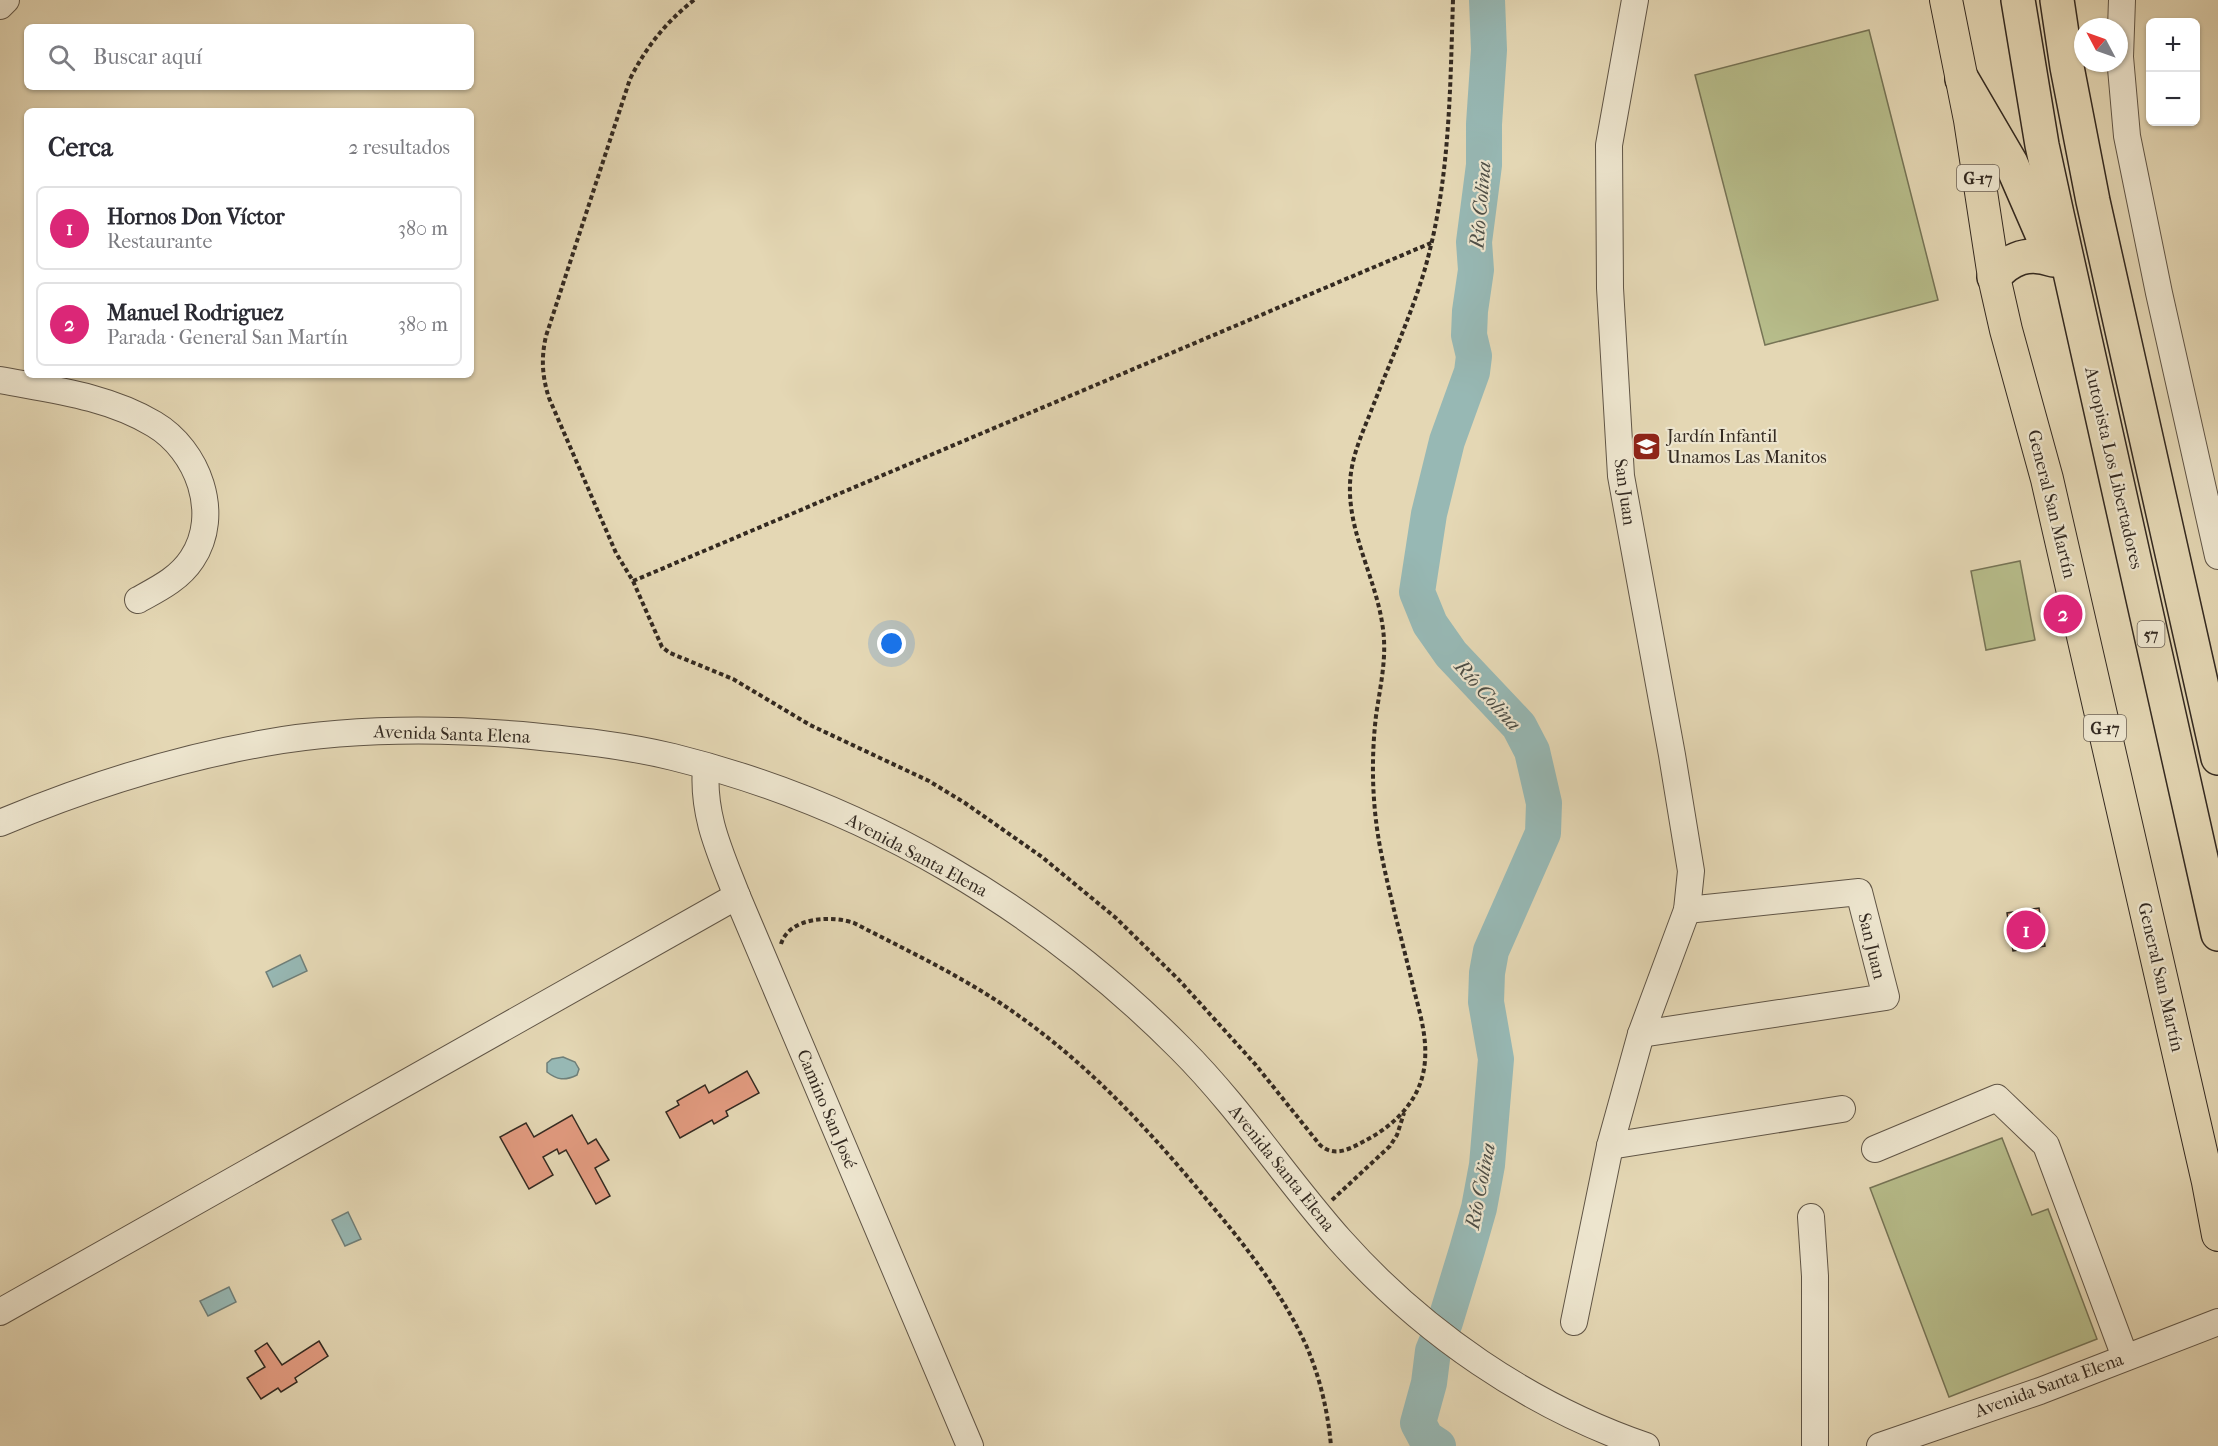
<!DOCTYPE html>
<html lang="es">
<head>
<meta charset="utf-8">
<style>
  :root { --surface:#fff; --page:#f7f7f7; --text:#2b2b33; --muted:#7c7c81; --line:#e1e1e2; --accent:#db2777 }
  body { margin:0; font-family:"IM FELL French Canon",serif; background:var(--page); color:var(--text) }
  .controls { position:absolute; right:18px; top:18px; display:grid; overflow:hidden; border-radius:9px; box-shadow:0 2px 4px #0004 }
  .controls button { width:54px; height:54px; display:grid; place-items:center; padding:0; border:0; border-bottom:2px solid var(--line); background:var(--surface); color:var(--text); font:30px sans-serif }
  .compass { position:absolute; left:2074px; top:18px; width:54px; height:54px; border-radius:50%; background:var(--surface); box-shadow:0 2px 4px #0004; rotate:311deg }
  .you { position:absolute; left:892px; top:644px; width:21px; height:21px; margin:-15px; border:4px solid #fff; border-radius:50%; background:#1a73e8; box-shadow:0 0 0 9px #1a73e833 }
  .badge { display:grid; place-items:center; width:39px; height:39px; border-radius:50%; background:var(--accent); color:#fff; font-size:20px; font-weight:700 }
  .pin { position:absolute; translate:-50% -50%; border:3px solid #fff; box-shadow:0 2px 6px #0006 }
  .list { margin:0; padding:0; list-style:none }
  h2 { display:flex; justify-content:space-between; align-items:center; height:78px; margin:0; padding:0 24px; font-size:26px }
  h2 small { font-size:20px; font-weight:400; color:var(--muted) }
  .list li { display:grid; grid-template-columns:39px 1fr auto; gap:18px; align-items:center; box-sizing:border-box; height:84px; margin:0 12px 12px; padding:0 12px; border:2px solid var(--line); border-radius:9px }
  .list b { display:block; font-size:22px; white-space:nowrap }
  .list p { margin:0; font-size:20px; white-space:nowrap; color:var(--muted) }
  .list em { font-size:20px; font-style:normal; color:var(--muted) }
  .icon { flex:none; width:33px; height:33px; fill:none; stroke:currentColor; stroke-width:2; stroke-linecap:round; stroke-linejoin:round }
  .map { position:relative; flex:none; width:2218px; height:1446px; overflow:hidden }
  .search { position:absolute; background:var(--surface); box-shadow:0 2px 4px #0004; left:24px; top:24px; width:450px; height:66px; display:flex; align-items:center; gap:15px; box-sizing:border-box; padding:0 21px; border-radius:9px; color:var(--muted); font-size:22px }
  .panel { position:absolute; background:var(--surface); box-shadow:0 2px 4px #0004; left:24px; top:108px; width:450px; height:270px; border-radius:9px }
  .map>svg:first-child { display:block }
  .green { fill:#b7bd8b; stroke:#767456; stroke-width:1.5 }
  .water { fill:#97b8b4; stroke:#6f7f79; stroke-width:1.5 }
  .lines { fill:none; stroke-linecap:round; stroke-linejoin:round }
  .river { stroke:#97b8b4; stroke-width:36 }
  .building { fill:#e29b80; stroke:#342a21; stroke-width:1.5 }
  .minor-casing { stroke:#605546; stroke-width:28 }
  .major-casing { stroke:#342a21; stroke-width:34 }
  .highway-casing { stroke:#342a21; stroke-width:36 }
  .path { stroke:#342a21; stroke-width:4; stroke-dasharray:4.5 3; stroke-linecap:butt }
  .minor { stroke:#ede5ce; stroke-width:26 }
  .major { stroke:#e4d7b4; stroke-width:32 }
  .highway { stroke:#e4d7b4; stroke-width:33 }
  .labels { text-anchor:middle; stroke-width:4.5; stroke-linejoin:round; paint-order:stroke }
  .shield { fill:#ede5ce; stroke:#6c6255; stroke-width:1.5 }
  .shield-label { font-size:16px; font-weight:bold; fill:#342a21 }
  .poi-label { font-size:18px; fill:#342a21; stroke:#ede5ce; text-anchor:start }
  .street-label { font-size:18px; fill:#342a21; stroke:#ede5ce }
  .water-label { font-size:20px; font-style:italic; fill:#4d4e46; stroke:#ede5ce }
</style>
</head>
<body>
<div class="map">
<svg width="2218" height="1446" viewBox="0 0 2218 1446">
  <rect width="100%" height="100%" fill="#e4d7b4"/>
  <filter id="stains"><feTurbulence type="fractalNoise" baseFrequency=".00333" numOctaves="4"/><feColorMatrix values="0 0 0 0 .2 0 0 0 0 .09 0 0 0 0 .02 0 0 0 .5 -.17"/></filter>
  <radialGradient id="worn" r=".72"><stop offset=".6" stop-color="#630" stop-opacity="0"/><stop offset="1" stop-color="#630" stop-opacity=".3"/></radialGradient>
  <g class="green">
    <polygon points="1869,30 1938,300 1765,345 1695,75"/>
    <polygon points="2020,561 2035,640 1986,650 1971,571"/>
    <polygon points="2002,1138 2032,1215 2048,1209 2097,1339 1949,1397 1870,1188"/>
  </g>
  <g class="water">
    <polygon points="300,955 307,971 273,987 266,972"/>
    <path d="M563 1057 575 1062 579 1069 577 1075C565 1081 557 1080 547 1072V1063L552 1059Z"/>
    <polygon points="348,1212 361,1239 345,1246 332,1220"/>
    <polygon points="229,1287 236,1302 208,1316 200,1301"/>
  </g>
  <g class="lines">
    <polyline class="river" points="1438,1446 1426,1438 1418,1423 1429,1383 1433,1351 1445,1322 1467,1250 1479,1208 1487,1165 1496,1059 1486,1002 1487,973 1491,951 1543,833 1544,803 1532,751 1519,726 1451,654 1430,624 1417,592 1429,514 1447,441 1472,372 1474,356 1469,335 1470,311 1476,270 1474,242 1484,165 1484,124 1489,50 1487,0"/>
  </g>
  <g class="building">
    <polygon points="2039,908 2045,946 2013,951 2007,913"/>
    <polygon points="747,1071 759,1093 726,1111 728,1116 714,1124 712,1120 680,1138 666,1112 679,1105 677,1101 705,1085 709,1093"/>
    <polygon points="572,1115 588,1144 596,1139 609,1160 595,1168 610,1196 596,1204 566,1150 559,1154 557,1149 543,1157 553,1175 529,1189 500,1137 526,1123 534,1137"/>
    <polygon points="319,1341 328,1356 295,1378 297,1382 281,1392 278,1388 261,1399 247,1378 265,1367 255,1351 267,1343 282,1365"/>
  </g>
  <g class="lines">
    <defs>
      <g id="minor">
        <polyline points="2122,0 2120,57 2127,136 2159,293 2218,556"/>
        <polyline points="0,6 6,0"/>
        <path d="M0 380C53 390 107 396 154 424 198 450 222 514 192 559 179 579 158 589 138 600"/>
        <path d="M706 767C702 815 720 852 737 896L970 1446"/>
        <path d="M0 823C86 787 173 759 265 743 350 728 436 728 522 735 573 740 624 745 673 757 867 805 1041 908 1181 1049 1240 1108 1285 1178 1340 1240 1422 1332 1529 1406 1646 1446"/>
        <polyline points="1641,1034 1886,997 1859,892 1687,910"/>
        <polyline points="1610,1146 1842,1109"/>
        <polyline points="1875,1149 1997,1098 2046,1145 2125,1357"/>
        <polyline points="1811,1217 1815,1276 1815,1446"/>
        <polyline points="0,1312 737,896"/>
        <polyline points="1574,1322 1610,1146 1641,1034 1687,910 1691,871 1672,755 1621,476 1610,288 1609,145 1635,0"/>
        <polyline points="1880,1446 2040,1391 2218,1322"/>
      </g>
      <polyline id="major" points="1946,0 1970,120 1994,277 2006,330 2047,479 2208,1182 2218,1235"/>
      <g id="highway">
        <polyline points="2018,0 2042,145 2057,214 2218,934"/>
        <polyline points="2057,0 2067,67 2093,201 2218,758"/>
        <polyline points="1962,79 2011,163 2048,248"/>
        <path d="M1994 277C2010 258 2029 251 2053 260"/>
      </g>
    </defs>
    <use href="#minor" class="minor-casing"/>
    <use href="#major" class="major-casing"/>
    <use href="#highway" class="highway-casing"/>
    <g class="path">
      <path d="M694 0C666 22 646 47 630 79L546 336C541 358 542 376 549 398L616 553 633 581 662 647 670 653 733 679 810 725 929 781 965 803 1042 857 1116 918 1179 980 1255 1064 1320 1145C1336 1159 1353 1147 1370 1138 1400 1121 1423 1095 1425 1060 1427 1035 1419 1010 1413 986 1402 940 1389 894 1380 847 1372 804 1371 759 1376 716 1380 687 1387 659 1383 629 1377 580 1348 534 1350 484 1351 456 1363 432 1373 406 1390 362 1410 318 1424 272 1450 183 1450 92 1453 0"/>
      <polyline points="633,581 1431,243"/>
      <path d="M781 944C789 917 832 915 854 923 910 952 968 979 1019 1016 1091 1067 1151 1132 1207 1200 1245 1245 1281 1291 1306 1345 1320 1377 1328 1412 1331 1446"/>
      <polyline points="1332,1200 1390,1146 1397,1135 1404,1113"/>
    </g>
    <use href="#minor" class="minor"/>
    <use href="#major" class="major"/>
    <use href="#highway" class="highway"/>
  </g>
  <defs>
    <symbol id="school-square" viewBox="-11 -11 22 22"><rect x="-9" y="-9" width="18" height="18" rx="4" fill="#8f2418" stroke="#ede5ce"/><path d="M0-5L7-2L0 1L-7-2ZM-4 1L0 2.5L4 1V4Q0 6-4 4Z" fill="#fff"/></symbol>
  </defs>
  <g fill-rule="evenodd">
    <use href="#school-square" x="1630" y="430" width="33" height="33"/>
  </g>
  <g class="labels">
    <g class="shield">
      <rect x="1957" y="165" width="42" height="26" rx="4.5"/>
      <rect x="2137.5" y="621" width="27" height="26" rx="4.5"/>
      <rect x="2084" y="715" width="42" height="26" rx="4.5"/>
    </g>
    <g class="shield-label">
      <text x="1978" y="184">G-17</text>
      <text x="2151" y="640">57</text>
      <text x="2105" y="734">G-17</text>
    </g>
    <g class="poi-label">
      <text x="1667" y="442">Jardín Infantil<tspan x="1667" dy="21">Unamos Las Manitos</tspan></text>
    </g>
    <g class="street-label">
      <text transform="translate(2114 468) rotate(77)" y="6">Autopista Los Libertadores</text>
      <text transform="translate(1625 492) rotate(82)" y="6">San Juan</text>
      <text transform="translate(2052 504) rotate(76)" y="6">General San Martín</text>
      <text transform="translate(452 734) rotate(2)" y="6">Avenida Santa Elena</text>
      <text transform="translate(917 855) rotate(28)" y="6">Avenida Santa Elena</text>
      <text transform="translate(1872 946) rotate(76)" y="6">San Juan</text>
      <text transform="translate(2161 977) rotate(77)" y="6">General San Martín</text>
      <text transform="translate(827 1109) rotate(67)" y="6">Camino San José</text>
      <text transform="translate(1282 1168) rotate(51)" y="6">Avenida Santa Elena</text>
      <text transform="translate(2049 1385) rotate(-20)" y="6">Avenida Santa Elena</text>
    </g>
    <g class="water-label">
      <text transform="translate(1480 205) rotate(-85)" y="7">Río Colina</text>
      <text transform="translate(1488 695) rotate(48)" y="7">Río Colina</text>
      <text transform="translate(1480 1186) rotate(-79)" y="7">Río Colina</text>
    </g>
  </g>
  <rect width="100%" height="100%" filter="url(#stains)"/>
  <rect width="100%" height="100%" fill="url(#worn)"/>
</svg>
<div class="controls">
<button>+</button>
<button>−</button>
</div>
<svg class="compass" viewBox="-18 -18 36 36"><path d="M0-13l5 13h-10z" fill="#e53935"/><path d="M0 13l5-13h-10z" fill="#7c7c81"/></svg>
<div class="you"></div>
<div class="pin badge" style="left:2026px;top:930px">1</div>
<div class="pin badge" style="left:2063px;top:614px">2</div>
<div class="search"><svg class="icon" aria-label="search" viewBox="0 0 24 24"><circle cx="10" cy="10" r="6"/><path d="M15 15l6 6"/></svg>Buscar aquí</div>
<section class="panel">
<h2>Cerca<small>2 resultados</small></h2>
<ul class="list">
<li><span class="badge">1</span><div><b>Hornos Don Víctor</b><p>Restaurante</p></div><em>380 m</em></li>
<li><span class="badge">2</span><div><b>Manuel Rodriguez</b><p>Parada · General San Martín</p></div><em>380 m</em></li>
</ul>
</section>
</div>
</body>
</html>
